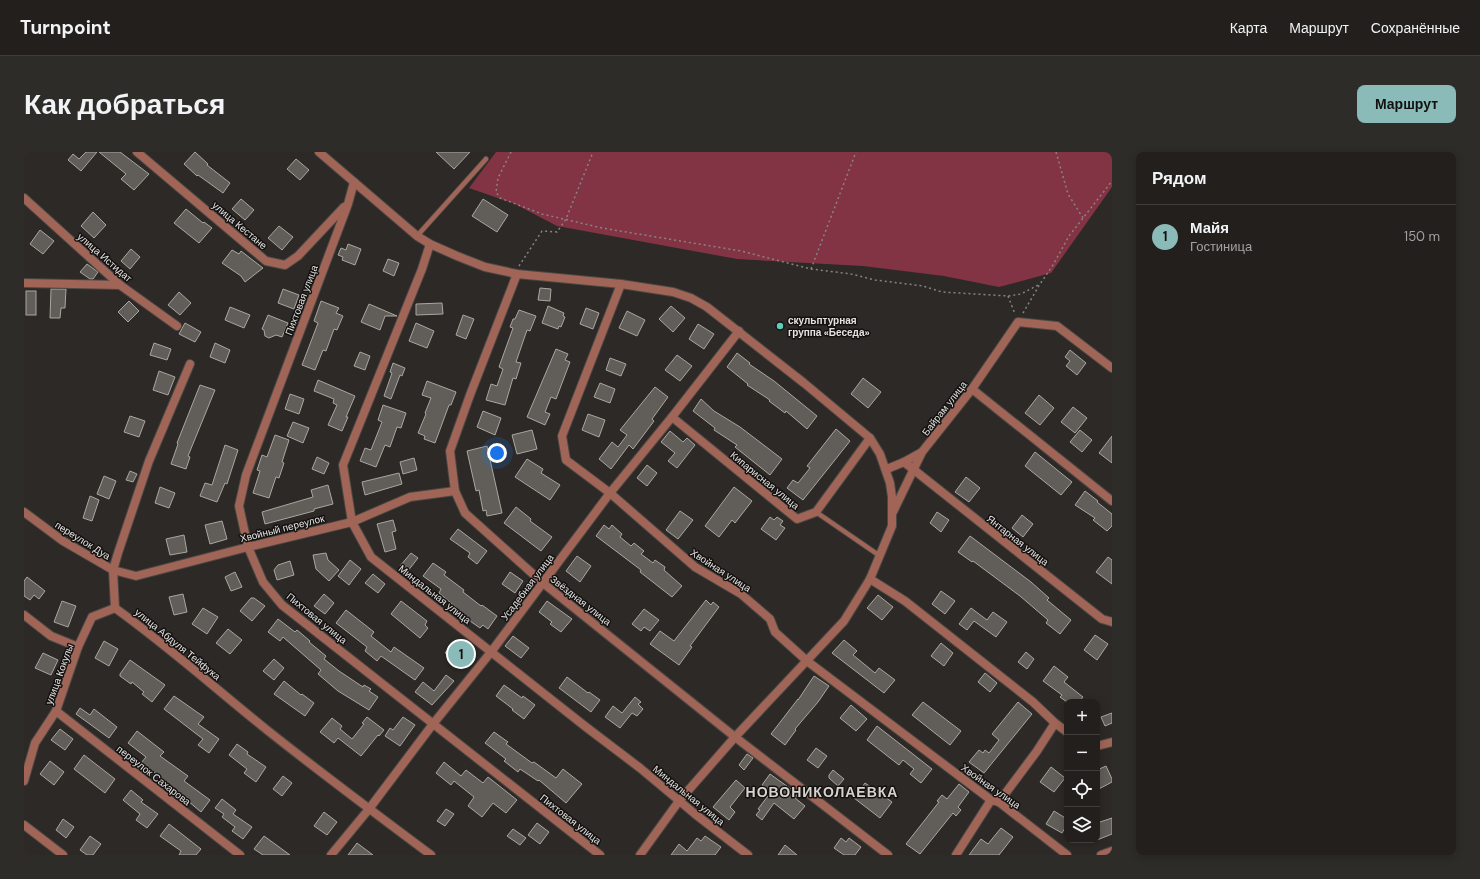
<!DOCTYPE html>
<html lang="ru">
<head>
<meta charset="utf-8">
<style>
  :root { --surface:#221f1c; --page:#2e2c29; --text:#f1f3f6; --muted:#a2a2a3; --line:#3f3d3b; --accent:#8bbbb9 }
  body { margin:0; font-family:"DM Sans",sans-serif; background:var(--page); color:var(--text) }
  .controls { position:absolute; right:12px; bottom:12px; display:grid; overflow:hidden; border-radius:8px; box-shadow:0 2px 10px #0003 }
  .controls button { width:36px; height:36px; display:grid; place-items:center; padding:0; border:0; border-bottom:1px solid var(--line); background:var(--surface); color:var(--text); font:20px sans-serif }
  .you { position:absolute; left:473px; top:301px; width:14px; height:14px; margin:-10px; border:3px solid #fff; border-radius:50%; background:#1a73e8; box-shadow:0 0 0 6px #1a73e833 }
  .badge { display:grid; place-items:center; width:26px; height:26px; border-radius:50%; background:var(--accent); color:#111; font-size:13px; font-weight:700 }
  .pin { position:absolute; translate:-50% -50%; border:2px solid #fff; box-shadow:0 1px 4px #0006 }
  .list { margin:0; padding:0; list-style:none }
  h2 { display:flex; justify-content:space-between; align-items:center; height:52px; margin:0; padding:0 16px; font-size:17px }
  h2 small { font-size:13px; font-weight:400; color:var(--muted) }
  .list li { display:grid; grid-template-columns:26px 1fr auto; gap:12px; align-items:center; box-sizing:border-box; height:64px; padding:0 16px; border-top:1px solid var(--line) }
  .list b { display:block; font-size:15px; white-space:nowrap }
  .list p { margin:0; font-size:13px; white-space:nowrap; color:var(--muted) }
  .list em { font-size:13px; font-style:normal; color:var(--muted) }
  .icon { flex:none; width:22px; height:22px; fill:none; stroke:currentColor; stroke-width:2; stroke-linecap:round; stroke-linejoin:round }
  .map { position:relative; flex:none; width:1088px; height:703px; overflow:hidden; border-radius:8px }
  header { display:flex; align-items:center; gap:24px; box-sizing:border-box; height:56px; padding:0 20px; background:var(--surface); border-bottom:1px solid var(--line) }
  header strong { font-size:19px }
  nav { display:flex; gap:22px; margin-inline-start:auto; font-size:14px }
  .intro { display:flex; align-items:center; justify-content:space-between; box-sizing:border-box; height:96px; padding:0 24px }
  h1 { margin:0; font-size:28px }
  .button { padding:10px 18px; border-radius:8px; background:var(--accent); color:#111; font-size:14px; font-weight:700 }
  main { display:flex; gap:24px; padding:0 24px }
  aside { flex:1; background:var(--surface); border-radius:8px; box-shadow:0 2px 10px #0003 }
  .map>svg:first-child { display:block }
  .green { fill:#833444 }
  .building { fill:#615e59; stroke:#aaa7a2 }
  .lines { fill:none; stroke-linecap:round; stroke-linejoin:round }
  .service-casing { stroke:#4a4744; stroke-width:6 }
  .minor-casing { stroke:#4a4744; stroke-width:10 }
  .tertiary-casing { stroke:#4a4744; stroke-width:10 }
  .path { stroke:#878481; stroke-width:1.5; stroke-dasharray:2 3; stroke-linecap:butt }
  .service { stroke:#a06557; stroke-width:4.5 }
  .minor { stroke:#a06557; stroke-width:8 }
  .tertiary { stroke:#a06557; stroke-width:8 }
  .poi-dot { fill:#5dceb9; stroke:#141211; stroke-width:1.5 }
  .labels { text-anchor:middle; stroke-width:3; stroke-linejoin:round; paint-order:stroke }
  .street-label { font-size:10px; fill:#e5e2e0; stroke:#141211 }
  .poi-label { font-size:10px; font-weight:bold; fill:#e5e2e0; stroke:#141211; text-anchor:start }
  .district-label { font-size:14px; font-weight:bold; letter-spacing:1px; fill:#d9d3cf; stroke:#141211 }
</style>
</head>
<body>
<header>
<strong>Turnpoint</strong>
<nav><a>Карта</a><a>Маршрут</a><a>Сохранённые</a></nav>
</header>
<div class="intro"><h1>Как добраться</h1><a class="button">Маршрут</a></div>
<main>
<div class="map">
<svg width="1088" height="703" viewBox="0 0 1088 703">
  <rect width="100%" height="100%" fill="#2d2926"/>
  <polygon class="green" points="472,0 1088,0 1088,35 1027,121 975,135 920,124 839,114 713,107 533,74 491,52 445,36"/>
  <g class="building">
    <polygon points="62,0 73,0 57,19 44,8 49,2 55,7"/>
    <polygon points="75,0 96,0 125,22 110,38 97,27 102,22"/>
    <polygon points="171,0 184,12 183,13 206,31 199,41 174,23 173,24 160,12"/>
    <polygon points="412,0 446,0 430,17"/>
    <polygon points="272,7 285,18 276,28 263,17"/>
    <polygon points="217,47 230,58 221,68 208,57"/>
    <polygon points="459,47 484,63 473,80 448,64"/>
    <polygon points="162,57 179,71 180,70 188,76 175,91 150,71"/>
    <polygon points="69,60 82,73 70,86 57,74"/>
    <polygon points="255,74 269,85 258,98 244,86"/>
    <polygon points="16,78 30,89 19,102 6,92"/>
    <polygon points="324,92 337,97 331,113 318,108 319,105 314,103 317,96 322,98"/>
    <polygon points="107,97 116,105 106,117 97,109"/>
    <polygon points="208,98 215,102 217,99 239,116 221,130 217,124 198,111"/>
    <polygon points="364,107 375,111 370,124 359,119"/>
    <polygon points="63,112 74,120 69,127 66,127 56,120"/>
    <polygon points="516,136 527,137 526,149 514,148"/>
    <polygon points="27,137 42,137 41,156 37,156 36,166 26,166"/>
    <polygon points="259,137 275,143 270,157 254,151"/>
    <rect x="2" y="139" width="10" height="24"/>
    <polygon points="155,140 167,151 156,163 144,153"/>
    <polygon points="105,149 115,159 104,170 94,160"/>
    <polygon points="297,149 315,156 312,161 319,164 313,178 310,177 302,199 299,198 291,218 278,213 294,171 290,169"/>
    <polygon points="418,151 419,162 392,163 392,152"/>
    <polygon points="345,152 373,164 361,164 356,178 337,170"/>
    <polygon points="524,154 540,161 539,164 541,165 537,175 535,174 534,177 518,171"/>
    <polygon points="647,154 661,166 649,180 635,167"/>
    <polygon points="206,155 226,163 220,176 201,168"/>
    <polygon points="562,156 575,161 569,177 556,172"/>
    <polygon points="495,158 512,164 506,179 503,178 492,210 497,211 492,227 489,226 481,253 462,248 467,232 473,234 479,217 475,215 489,176 486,175 489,167 491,167"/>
    <polygon points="603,159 621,168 613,184 595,176"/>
    <polygon points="244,163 264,171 258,185 252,183 245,186 241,184 240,178 238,177"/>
    <polygon points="439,163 450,167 442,187 432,183"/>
    <polygon points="161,171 177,180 171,190 155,182"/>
    <polygon points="392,171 410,179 403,196 385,189"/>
    <polygon points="674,172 690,182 680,197 665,187"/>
    <polygon points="130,191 147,197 143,208 126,203"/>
    <polygon points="191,191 206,198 201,211 186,205"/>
    <polygon points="532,197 544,202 541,208 546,210 532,247 527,245 521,260 526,262 521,273 503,265"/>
    <polygon points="1046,198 1062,211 1053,223 1042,214 1046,209 1041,205"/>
    <polygon points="336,200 346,204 341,218 330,214"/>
    <polygon points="713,201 726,211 725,212 750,229 793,264 783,277 762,259 761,261 745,249 746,248 723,233 724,232 703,215"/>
    <polygon points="653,203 668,214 656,229 641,218"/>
    <polygon points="586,206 602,212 597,224 582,218"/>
    <polygon points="369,211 381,216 378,224 376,223 367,247 360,244 368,221 366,220"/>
    <polygon points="135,219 151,225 144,243 129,238"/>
    <polygon points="839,226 857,240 844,256 827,242"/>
    <polygon points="294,228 331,244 322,265 324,265 318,279 304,273 313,253 309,251 310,247 290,239"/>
    <polygon points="403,229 432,240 427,253 425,253 411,291 400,287 401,284 394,281 402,262 401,261 407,246 398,243"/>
    <polygon points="576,231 591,237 586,251 570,245"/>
    <polygon points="176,233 191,238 164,304 166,305 162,317 147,312 154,292 153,291"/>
    <polygon points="631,235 644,245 628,267 630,269 609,297 605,293 587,317 575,307 588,290 594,295 603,283 596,278"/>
    <polygon points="266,242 280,247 275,262 261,257"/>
    <polygon points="1015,243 1030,256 1016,273 1001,261"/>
    <polygon points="677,247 690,259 716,275 758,307 746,323 711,295 713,293 690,278 691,276 669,259"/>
    <polygon points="359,253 382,261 377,276 373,275 366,295 361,293 352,315 336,309 341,296 347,298 358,270 354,268"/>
    <polygon points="1049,255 1063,266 1051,281 1037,270"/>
    <polygon points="459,259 477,266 471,283 453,275"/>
    <polygon points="564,262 581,268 575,285 558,278"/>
    <polygon points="106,264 121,269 115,285 100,280"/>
    <polygon points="269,270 285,276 279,291 263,284"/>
    <polygon points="812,277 826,289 779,348 763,336 769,328 774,331 786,316 783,314"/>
    <polygon points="508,278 513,297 493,302 488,283"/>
    <polygon points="1056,278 1068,288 1058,300 1046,290"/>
    <polygon points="646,279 659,290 663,286 671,293 653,316 644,309 651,301 637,290"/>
    <polygon points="251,283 265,288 258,310 260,311 255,326 252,325 245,346 229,341 236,319 233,318 238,303 243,305"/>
    <polygon points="1088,284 1088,311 1075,301"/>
    <polygon points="201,293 214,298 203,332 201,331 193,350 176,344 181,331 188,333"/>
    <polygon points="463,294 478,361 463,364 462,358 459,359 455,338 452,339 443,299"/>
    <polygon points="1011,300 1048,330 1037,343 1001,314"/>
    <polygon points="293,305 305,311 300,322 288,317"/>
    <polygon points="390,306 393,318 379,322 376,310"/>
    <polygon points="503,307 519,317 517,321 536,333 526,348 491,325"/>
    <polygon points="623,313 633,321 623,334 613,326"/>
    <polygon points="106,319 113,322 109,330 102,328"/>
    <polygon points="375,321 378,332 341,343 338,330"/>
    <polygon points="80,324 92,329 85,347 73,342"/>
    <polygon points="942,325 956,336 945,350 931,340"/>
    <polygon points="304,333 309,352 290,357 290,359 241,372 238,360 289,345 287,338"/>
    <polygon points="136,335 151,341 145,356 131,351"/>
    <polygon points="710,335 728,349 711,371 708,368 695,385 681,374"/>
    <polygon points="1061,339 1074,349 1073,350 1088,362 1088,374 1083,379 1069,368 1071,366 1051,353"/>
    <polygon points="66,344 75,348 68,369 59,366"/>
    <polygon points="492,355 507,367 506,369 528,385 517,399 480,371"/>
    <polygon points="656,359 669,368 654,387 642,378"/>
    <polygon points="913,360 925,368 917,380 906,371"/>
    <polygon points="998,363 1009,372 999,385 988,376"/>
    <polygon points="746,365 750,368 753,365 759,369 756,373 761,376 752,388 737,377"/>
    <polygon points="369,368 372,379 368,380 372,397 361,400 353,372"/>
    <polygon points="198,369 203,387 186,392 181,373"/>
    <polygon points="580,373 585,377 588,373 598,382 596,385 607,394 610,391 620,399 617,402 629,411 631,408 641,415 640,418 658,434 648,445 616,420 617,418 572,384"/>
    <polygon points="434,377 463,399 453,412 444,405 446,401 426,387"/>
    <polygon points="160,383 163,400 146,403 142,387"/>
    <polygon points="946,384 1007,430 1025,446 1023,448 1047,468 1036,482 1022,471 1024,468 996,444 949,409 948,410 934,400"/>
    <polygon points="302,401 304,408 315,418 305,429 292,417 289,403"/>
    <polygon points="387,401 394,406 383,420 376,414"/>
    <polygon points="553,404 567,414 556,430 542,419"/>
    <polygon points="1084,405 1088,408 1088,432 1072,420"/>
    <polygon points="326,408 337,417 325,433 314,424"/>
    <polygon points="266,409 270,423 253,428 250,418 254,413"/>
    <polygon points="409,411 422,420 420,423 440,438 439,440 457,454 458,453 473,464 464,477 459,473 456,476 446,469 447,468 415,441 417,437 399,424"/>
    <polygon points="211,420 218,435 207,439 201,425"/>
    <polygon points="486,420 499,429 491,441 478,432"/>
    <polygon points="349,422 361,432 354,441 341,431"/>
    <polygon points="3,425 21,439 15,447 10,443 6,448 0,444 0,429"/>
    <polygon points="917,439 931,449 921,462 908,452"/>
    <polygon points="159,442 163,460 150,463 145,445"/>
    <polygon points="300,442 310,451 301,462 290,454"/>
    <polygon points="854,443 869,455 858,468 843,456"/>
    <polygon points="227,446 230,446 241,454 228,469 216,459"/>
    <polygon points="682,448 687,453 689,450 695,455 666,494 668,495 655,513 626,492 636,479 650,489"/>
    <polygon points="38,449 52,454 44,475 30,470"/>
    <polygon points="377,449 403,469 401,473 404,476 396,486 367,462"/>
    <polygon points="523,449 548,467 537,480 526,472 528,470 515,460"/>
    <polygon points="179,456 194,465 183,482 168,472"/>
    <polygon points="947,456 963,468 969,460 983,470 972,485 950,469 943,478 935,472"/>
    <polygon points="620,457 635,468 626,479 620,475 617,479 608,472"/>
    <polygon points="322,458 350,480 347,484 367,500 370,495 400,516 391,528 357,504 353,509 341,499 343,495 312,471"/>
    <polygon points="254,467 271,480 273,478 286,489 285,490 302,504 300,507 315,519 339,535 340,533 347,537 345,539 354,545 345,558 314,539 294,522 297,518 259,485 256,489 244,480"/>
    <polygon points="204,477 218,488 206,502 192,491"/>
    <polygon points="1071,483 1084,492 1073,508 1060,498"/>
    <polygon points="489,484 505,496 497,506 481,494"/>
    <polygon points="820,488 833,499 829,503 851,521 855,516 871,528 860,541 808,501"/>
    <polygon points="80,489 94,497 85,514 71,506"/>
    <polygon points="429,490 443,501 436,512 421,501"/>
    <polygon points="917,491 929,501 920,514 907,504"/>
    <polygon points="1002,500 1010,507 1003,517 994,510"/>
    <polygon points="19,501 34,508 27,523 11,516"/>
    <polygon points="250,507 260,516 250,528 239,519"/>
    <polygon points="106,508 141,533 128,550 118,542 120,540 108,530 107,532 96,524 96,522"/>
    <polygon points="1030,514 1044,525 1040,530 1059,545 1055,550 1043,550 1036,545 1038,543 1019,529"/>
    <polygon points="961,521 973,531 966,540 954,530"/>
    <polygon points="422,523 430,529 408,553 391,540 399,530 410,539"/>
    <polygon points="790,524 805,534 794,550 771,577 772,578 761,593 747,582 774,547 774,548"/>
    <polygon points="543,525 564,541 565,540 576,548 567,560 535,536"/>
    <polygon points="260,529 277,543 278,542 290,551 281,564 250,542"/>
    <polygon points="480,533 498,546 499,544 511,553 500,567 488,558 489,557 472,544"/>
    <polygon points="150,544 180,565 174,572 195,587 185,601 174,593 179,587 140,557"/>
    <polygon points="611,545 617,550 614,552 619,557 613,564 608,561 596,576 581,565 589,554 598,561"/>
    <polygon points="899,550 937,579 926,593 888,563"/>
    <polygon points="994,550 1008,562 960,621 945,610 955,598 959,601 961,598 965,601 975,588 968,582"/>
    <polygon points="827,553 843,567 832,579 816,566"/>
    <polygon points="56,556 66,563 70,557 93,575 85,586 52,562"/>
    <polygon points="1088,561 1088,571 1081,574 1077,565"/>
    <polygon points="343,565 360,578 355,584 354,583 337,604 314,586 310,591 296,580 308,566 318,574 316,577 328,587 340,572 338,571"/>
    <polygon points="379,565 391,573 376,594 361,584 366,576 369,578"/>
    <polygon points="853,574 908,617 897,631 886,622 890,617 879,608 875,613 843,588"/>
    <polygon points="36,577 49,587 41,598 27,588"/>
    <polygon points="113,579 140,600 136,604 164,624 160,629 186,648 177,660 125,616 120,621 113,616 122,605 104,591"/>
    <polygon points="470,580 484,590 482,592 508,611 510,610 532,626 539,617 558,632 542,651 515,628 514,629 496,617 494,620 480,609 482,607 461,591"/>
    <polygon points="213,592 224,600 223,602 242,615 232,630 220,621 223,617 205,603"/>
    <polygon points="792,596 803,604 794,616 783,608"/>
    <polygon points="723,602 729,606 720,618 715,613"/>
    <polygon points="60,603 91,627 81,641 50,617"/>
    <polygon points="26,609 40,620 30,633 16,622"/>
    <polygon points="420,610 437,624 442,618 459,631 464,625 493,648 482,661 469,651 458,665 444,654 450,645 430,629 427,633 412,621"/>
    <polygon points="1082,614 1088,627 1088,630 1073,638 1073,618"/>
    <polygon points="1027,615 1041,626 1030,640 1016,630"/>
    <polygon points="809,618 820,627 814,634 805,626 805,623"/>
    <polygon points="746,622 774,642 771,646 781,654 770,667 750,651 738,668 732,663 736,658 734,657 747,640 738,633"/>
    <polygon points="259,624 268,631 258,644 249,637"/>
    <polygon points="712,628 721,636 706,655 711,660 705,668 689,655"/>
    <polygon points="841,631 868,650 856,666 830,646"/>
    <polygon points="935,632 945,640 934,655 937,658 932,664 929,661 896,702 882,692 915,650 913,649 918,643 923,647"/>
    <polygon points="107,638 119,648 117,650 134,662 123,676 112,668 116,662 99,648"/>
    <polygon points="198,647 212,658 209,662 228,675 219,687 208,679 211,675 198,665 200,662 191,656"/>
    <polygon points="422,657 430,662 421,674 413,669"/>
    <polygon points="1030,659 1043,667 1043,672 1038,681 1022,672"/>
    <polygon points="300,660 313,670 303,683 290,674"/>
    <polygon points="1088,666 1088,682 1073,688 1073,671"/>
    <polygon points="39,667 50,675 42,686 32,678"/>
    <polygon points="513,671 525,680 516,692 504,683"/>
    <polygon points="145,672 177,697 172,703 155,703 157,699 136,684"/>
    <polygon points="977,676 989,685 975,703 945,703 957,687 964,692"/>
    <polygon points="489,677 502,686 496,693 483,684"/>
    <polygon points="66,684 77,692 69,703 63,703 56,698"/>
    <polygon points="240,684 266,703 239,703 230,697"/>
    <polygon points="681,684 697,695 691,703 647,703 655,692 663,699 673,686 677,689"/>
    <polygon points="817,686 822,690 825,686 837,695 831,703 820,703 810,696"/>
    <polygon points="333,691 349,703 324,703"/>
    <polygon points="761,693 773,703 754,703"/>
  </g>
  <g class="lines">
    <defs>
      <g id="service">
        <polyline points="393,84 462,7"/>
        <polyline points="792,360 856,404"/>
      </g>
      <g id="minor">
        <polyline points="113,0 242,109 261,113 274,104 320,55"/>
        <polyline points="330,30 324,52 222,323 215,354 224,395 239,430 258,453 576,703"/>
        <polyline points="0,46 96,133 153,174"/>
        <polyline points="406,92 398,117 319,313 328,370 347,405 562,575 616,616 671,662 724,703"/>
        <polyline points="493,122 446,243 426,299 431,339 441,361 519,431 711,585 864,703"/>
        <polyline points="0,131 96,133"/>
        <polyline points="597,132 538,284 542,308 586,341 671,415 717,442 746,467 751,480 783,509 967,648 975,650 1043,703"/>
        <path d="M166 212 125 309 94 401 89 418 91 456C144 494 192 537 243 578 297 621 352 662 407 703"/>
        <polyline points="948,237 1088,349"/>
        <polyline points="648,265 773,367 792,360 846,286"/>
        <polyline points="880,310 1078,467 1088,470"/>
        <polyline points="863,317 880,310 898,300"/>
        <polyline points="0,360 39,389 89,418 112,424 224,395 328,370 386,345 431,339"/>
        <polyline points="869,360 898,300 948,237 994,170 1033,174 1088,216"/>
        <polyline points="846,427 881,449 1009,550 1031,571 1043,580"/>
        <polyline points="0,463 27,484 54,495"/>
        <polyline points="32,559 216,703"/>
        <polyline points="1073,594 1088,590"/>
        <polyline points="0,629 11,591 32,559 54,495 68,465 91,456"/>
        <polyline points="975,650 1013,599 1031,571"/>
        <polyline points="0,673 39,703"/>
        <polyline points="307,703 345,657 409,572 467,500 586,341 648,265 715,179"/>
        <polyline points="932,703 967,648"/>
        <polyline points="1077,703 1088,699"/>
      </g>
      <polyline id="tertiary" points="295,0 393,84 406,92 433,104 461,115 493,122 597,132 649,140 667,146 683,155 780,231 846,286 856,302 866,331 868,345 868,374 846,427 820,469 711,585 655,649 616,703"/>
    </defs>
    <use href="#service" class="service-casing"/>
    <use href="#minor" class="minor-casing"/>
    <use href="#tertiary" class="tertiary-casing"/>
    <g class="path">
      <polyline points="487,0 474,26 472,40 476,46 518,62 578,76 717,99 787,117 827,122 851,128 899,134 918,140 984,144 997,142 1016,132"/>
      <polyline points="1032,0 1044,42 1059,66"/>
      <polyline points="495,114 518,79 533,80 542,67 569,0"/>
      <polyline points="787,117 832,0"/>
      <polyline points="984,144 991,162"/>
      <polyline points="999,161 1016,132 1029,113 1045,84 1088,29"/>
    </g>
    <use href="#service" class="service"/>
    <use href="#minor" class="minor"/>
    <use href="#tertiary" class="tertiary"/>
  </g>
  <circle class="poi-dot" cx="756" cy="174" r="4"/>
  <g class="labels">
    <g class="street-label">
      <text transform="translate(216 73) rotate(40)" y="4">улица Кестане</text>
      <text transform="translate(81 105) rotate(41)" y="4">улица Истидат</text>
      <text transform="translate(277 148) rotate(-69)" y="4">Пихтовая улица</text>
      <text transform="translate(920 256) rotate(-52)" y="4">Байрам улица</text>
      <text transform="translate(741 328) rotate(39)" y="4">Кипарисная улица</text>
      <text transform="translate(258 376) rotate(-14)" y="4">Хвойный переулок</text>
      <text transform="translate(59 388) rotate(32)" y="4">переулок Дуа</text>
      <text transform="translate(994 388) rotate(38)" y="4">Янтарная улица</text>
      <text transform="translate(697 418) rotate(33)" y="4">Хвойная улица</text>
      <text transform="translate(503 435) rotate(-53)" y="4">Усадебная улица</text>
      <text transform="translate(411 442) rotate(38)" y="4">Миндальная улица</text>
      <text transform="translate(557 448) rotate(38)" y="4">Звёздная улица</text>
      <text transform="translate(293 466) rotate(39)" y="4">Пихтовая улица</text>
      <text transform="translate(154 492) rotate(39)" y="4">улица Абдуля Тейфука</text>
      <text transform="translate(35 522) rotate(-70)" y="4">улица Кокулы</text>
      <text transform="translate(130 623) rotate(38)" y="4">переулок Сахарова</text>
      <text transform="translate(967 634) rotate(35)" y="4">Хвойная улица</text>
      <text transform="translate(665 643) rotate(39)" y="4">Миндальная улица</text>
      <text transform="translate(547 667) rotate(38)" y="4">Пихтовая улица</text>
    </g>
    <g class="poi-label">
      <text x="764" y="172">скульптурная<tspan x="764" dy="12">группа «Беседа»</tspan></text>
    </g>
    <g class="district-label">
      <text x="798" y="645">НОВОНИКОЛАЕВКА</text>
    </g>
  </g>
</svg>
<div class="controls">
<button>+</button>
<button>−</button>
<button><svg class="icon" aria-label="locate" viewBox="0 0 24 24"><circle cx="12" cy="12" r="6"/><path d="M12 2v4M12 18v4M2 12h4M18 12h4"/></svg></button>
<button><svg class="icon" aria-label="layers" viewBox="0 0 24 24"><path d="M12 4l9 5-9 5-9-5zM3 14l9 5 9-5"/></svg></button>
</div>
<div class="you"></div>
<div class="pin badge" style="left:437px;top:502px">1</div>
</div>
<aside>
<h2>Рядом<small></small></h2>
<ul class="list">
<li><span class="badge">1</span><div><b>Майя</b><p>Гостиница</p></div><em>150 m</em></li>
</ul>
</aside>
</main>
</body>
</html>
